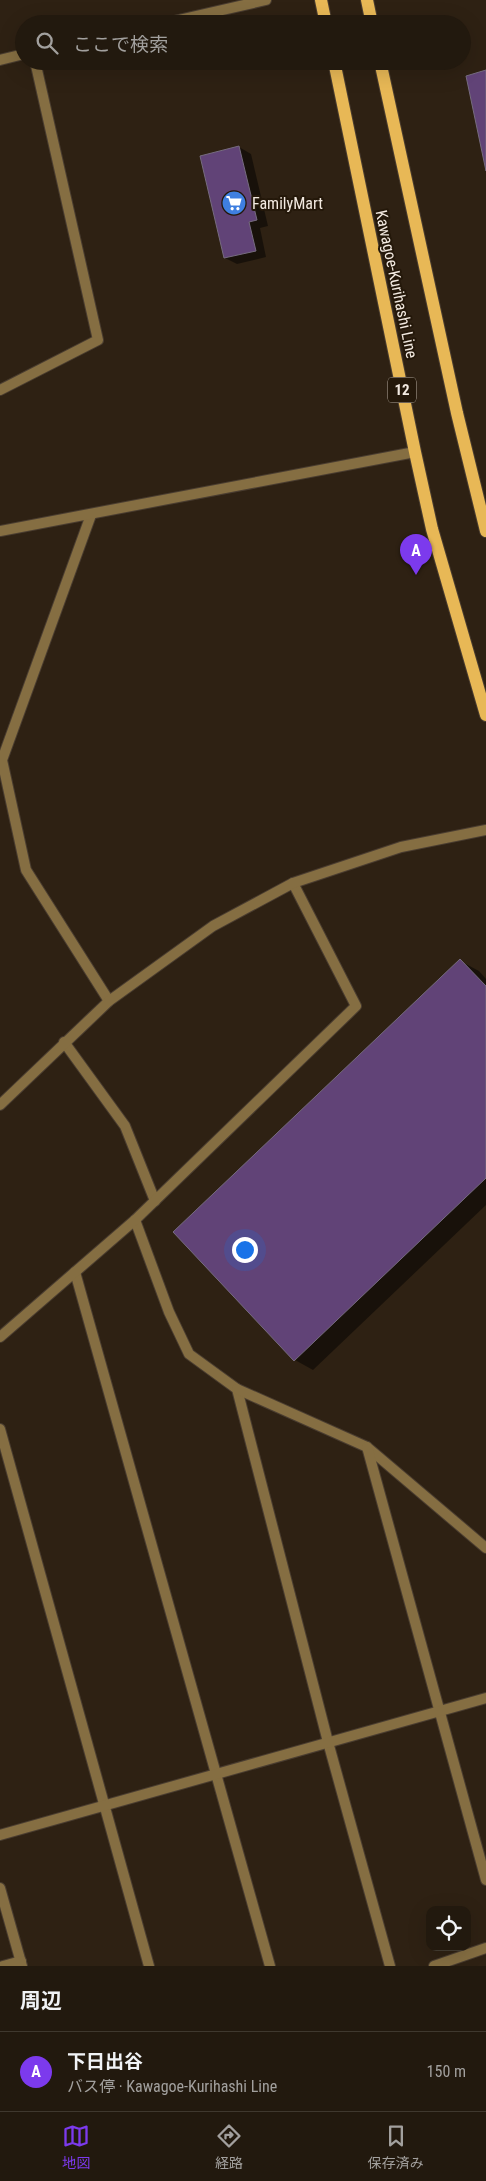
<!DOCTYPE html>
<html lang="ja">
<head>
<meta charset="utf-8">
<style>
  :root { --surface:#22190e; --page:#2a2217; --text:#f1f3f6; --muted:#a2a09e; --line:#3f382e; --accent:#7c3aed }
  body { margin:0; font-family:"Roboto Condensed","Noto Sans JP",sans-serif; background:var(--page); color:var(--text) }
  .controls { position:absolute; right:15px; bottom:15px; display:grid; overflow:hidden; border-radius:10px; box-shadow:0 5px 20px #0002 }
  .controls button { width:45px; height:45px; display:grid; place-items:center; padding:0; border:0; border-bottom:1px solid var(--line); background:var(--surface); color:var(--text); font:25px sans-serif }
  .you { position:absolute; left:244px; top:1249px; width:18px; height:18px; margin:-12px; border:4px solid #fff; border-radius:50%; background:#1a73e8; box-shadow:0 0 0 8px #1a73e833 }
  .badge { display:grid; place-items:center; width:32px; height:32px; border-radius:50%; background:var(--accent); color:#fff; font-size:16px; font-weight:700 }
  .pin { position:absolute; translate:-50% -41px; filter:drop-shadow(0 1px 2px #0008) }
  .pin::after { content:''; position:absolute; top:26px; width:18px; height:15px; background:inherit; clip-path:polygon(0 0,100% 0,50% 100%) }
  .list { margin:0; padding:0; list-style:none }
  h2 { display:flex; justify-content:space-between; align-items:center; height:65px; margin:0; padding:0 20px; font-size:21px }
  h2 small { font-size:16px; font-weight:400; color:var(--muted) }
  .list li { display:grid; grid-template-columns:32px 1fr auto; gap:15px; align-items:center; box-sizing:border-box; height:80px; padding:0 20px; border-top:1px solid var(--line) }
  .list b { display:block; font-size:19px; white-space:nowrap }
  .list p { margin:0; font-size:16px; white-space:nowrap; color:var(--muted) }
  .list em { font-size:16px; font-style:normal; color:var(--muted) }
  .icon { flex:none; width:28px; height:28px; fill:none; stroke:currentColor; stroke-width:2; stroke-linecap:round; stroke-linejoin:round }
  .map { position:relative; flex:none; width:486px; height:1966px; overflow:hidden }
  .search { position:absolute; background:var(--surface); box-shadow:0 5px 20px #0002; left:15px; right:15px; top:15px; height:55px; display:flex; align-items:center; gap:12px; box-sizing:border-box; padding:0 18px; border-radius:28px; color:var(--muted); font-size:19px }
  .sheet { height:145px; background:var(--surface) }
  nav { display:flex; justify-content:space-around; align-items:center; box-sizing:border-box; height:70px; border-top:1px solid var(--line); background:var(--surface); font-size:14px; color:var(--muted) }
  nav a { display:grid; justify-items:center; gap:2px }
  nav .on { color:var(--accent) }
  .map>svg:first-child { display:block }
  .shadow { fill:#0007 }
  .building { fill:#614377; stroke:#766c7f }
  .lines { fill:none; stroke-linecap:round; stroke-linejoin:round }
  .minor-casing { stroke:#4a3d30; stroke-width:12 }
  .tertiary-casing { stroke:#4a3d30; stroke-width:12 }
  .primary-casing { stroke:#4a3d30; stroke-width:14 }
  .minor { stroke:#856e42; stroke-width:10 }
  .tertiary { stroke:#856e42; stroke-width:10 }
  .primary { stroke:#e8b856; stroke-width:12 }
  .labels { text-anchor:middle; stroke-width:4; stroke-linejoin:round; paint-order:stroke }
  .shield { fill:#24180a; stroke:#b5aba0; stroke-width:1 }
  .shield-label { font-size:15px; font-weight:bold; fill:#f3eae1 }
  .poi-label { font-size:16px; fill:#f3eae1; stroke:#24180a; text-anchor:start }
  .street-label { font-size:16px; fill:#f3eae1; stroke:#24180a }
</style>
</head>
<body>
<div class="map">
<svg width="486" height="1966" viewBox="0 0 486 1966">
  <rect width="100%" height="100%" fill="#2e2113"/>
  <g class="shadow">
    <polygon points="239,147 251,154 268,226 260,228 266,257 237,264 225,258"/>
    <polygon points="460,961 479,971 486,979 486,1205 313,1370 295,1360"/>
  </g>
  <g class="building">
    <polygon points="486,70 486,171 466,76"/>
    <polygon points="239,146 257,220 249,222 256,251 224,258 200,156"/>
    <polygon points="460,959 486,986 486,1178 294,1361 173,1232"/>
  </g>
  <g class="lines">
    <defs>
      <g id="minor">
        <polyline points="0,390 98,340 35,61"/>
        <polyline points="91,515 2,760 26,870 109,1001"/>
        <polyline points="0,531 415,452"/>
        <polyline points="64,1042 125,1126 155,1201"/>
        <polyline points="135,1220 169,1312 189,1354 237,1389 328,1742 390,1966"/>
        <polyline points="75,1272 270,1966"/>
        <polyline points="0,1337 135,1220 356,1006 293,883"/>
        <polyline points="237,1389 367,1447 486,1548"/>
        <polyline points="0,1429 149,1966"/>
        <polyline points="367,1447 486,1880"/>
        <polyline points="0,1835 486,1698"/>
        <polyline points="0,1888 22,1966"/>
        <polyline points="3,1966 21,1961"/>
        <polyline points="434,1966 486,1948"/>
      </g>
      <g id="tertiary">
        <polyline points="161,24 266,0"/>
        <polyline points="0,60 24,54"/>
        <polyline points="0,1105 109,1001 213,926 293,883 401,847 486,830"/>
      </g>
      <g id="primary">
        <polyline points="321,0 326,24"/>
        <polyline points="367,0 372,24"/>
        <polyline points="334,61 415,452 432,529 486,715"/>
        <polyline points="380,61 457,413 486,531"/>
      </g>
    </defs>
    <use href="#minor" class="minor-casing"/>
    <use href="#tertiary" class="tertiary-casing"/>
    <use href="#primary" class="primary-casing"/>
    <use href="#minor" class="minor"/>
    <use href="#tertiary" class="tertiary"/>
    <use href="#primary" class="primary"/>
  </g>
  <defs>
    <symbol id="supermarket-disc" viewBox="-11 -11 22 22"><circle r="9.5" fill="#3f7fe0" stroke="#24180a"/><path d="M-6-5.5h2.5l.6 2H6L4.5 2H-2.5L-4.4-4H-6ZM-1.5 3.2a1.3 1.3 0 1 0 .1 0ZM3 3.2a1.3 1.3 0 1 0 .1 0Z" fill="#fff"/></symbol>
  </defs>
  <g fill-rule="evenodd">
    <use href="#supermarket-disc" x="220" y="189" width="28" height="28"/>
  </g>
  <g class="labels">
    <rect class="shield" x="388" y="377.5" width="28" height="25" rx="4"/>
    <g class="shield-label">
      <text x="402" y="395">12</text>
    </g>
    <g class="poi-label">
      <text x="252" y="209">FamilyMart</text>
    </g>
    <g class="street-label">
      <text transform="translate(397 284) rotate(78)" y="6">Kawagoe-Kurihashi Line</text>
    </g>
  </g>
</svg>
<div class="controls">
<button><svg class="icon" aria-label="locate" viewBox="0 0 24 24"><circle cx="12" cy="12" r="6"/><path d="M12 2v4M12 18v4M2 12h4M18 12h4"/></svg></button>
</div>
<div class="you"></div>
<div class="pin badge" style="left:416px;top:575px">A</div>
<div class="search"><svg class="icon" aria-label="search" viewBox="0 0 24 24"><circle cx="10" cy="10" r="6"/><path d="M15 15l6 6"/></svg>ここで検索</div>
</div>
<section class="sheet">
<h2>周辺<small></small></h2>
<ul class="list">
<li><span class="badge">A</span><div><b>下日出谷</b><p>バス停 · Kawagoe-Kurihashi Line</p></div><em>150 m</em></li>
</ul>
</section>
<nav>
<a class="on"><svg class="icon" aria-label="map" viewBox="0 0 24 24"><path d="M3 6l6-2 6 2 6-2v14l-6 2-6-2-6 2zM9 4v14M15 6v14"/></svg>地図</a>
<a><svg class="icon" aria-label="directions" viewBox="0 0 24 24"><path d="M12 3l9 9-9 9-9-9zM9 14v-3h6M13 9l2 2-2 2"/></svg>経路</a>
<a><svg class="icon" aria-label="saved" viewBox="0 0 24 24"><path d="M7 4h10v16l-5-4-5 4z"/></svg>保存済み</a>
</nav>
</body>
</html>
